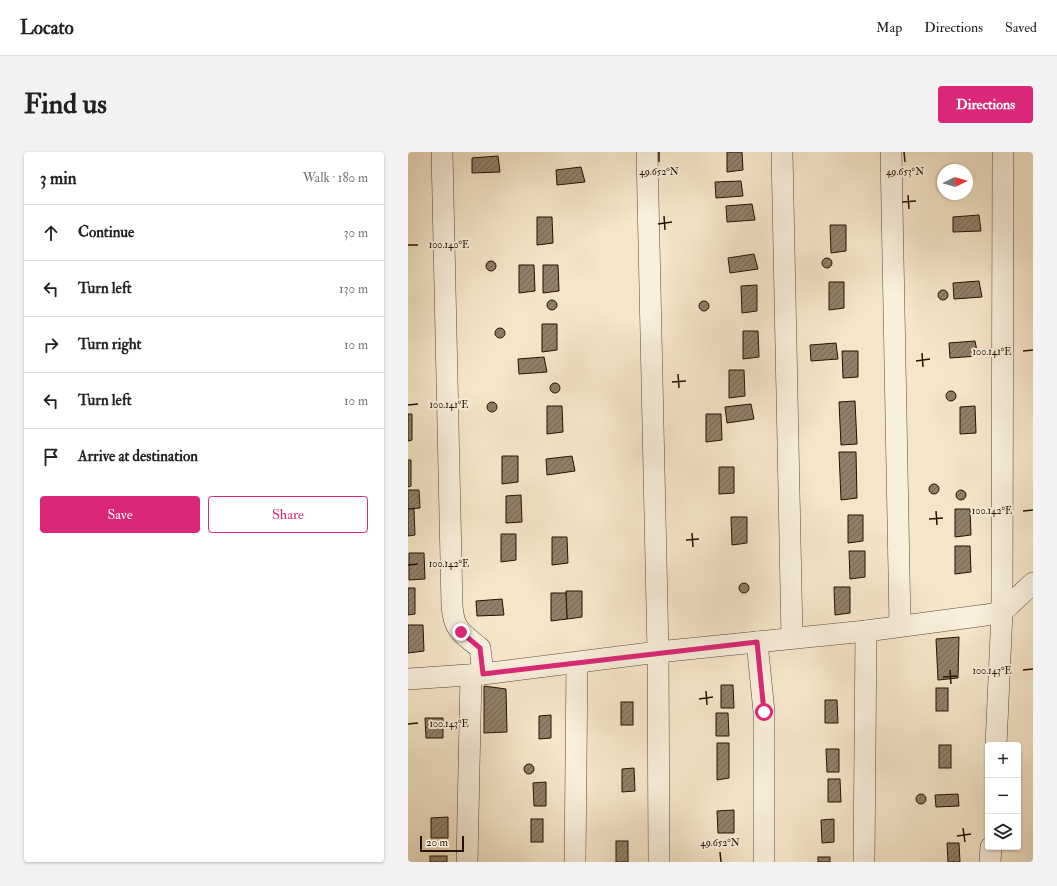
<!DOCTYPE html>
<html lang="en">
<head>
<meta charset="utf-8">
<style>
  :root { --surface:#fff; --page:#f2f2f2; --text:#222; --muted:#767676; --line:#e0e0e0; --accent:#db2777 }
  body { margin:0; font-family:"IM FELL Double Pica",serif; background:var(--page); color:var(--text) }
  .controls { position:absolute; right:12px; bottom:12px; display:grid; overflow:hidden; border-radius:4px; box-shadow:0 1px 3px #0004 }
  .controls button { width:36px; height:36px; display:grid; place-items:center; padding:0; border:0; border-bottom:1px solid var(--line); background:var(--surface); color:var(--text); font:20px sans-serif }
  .compass { position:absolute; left:529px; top:12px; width:36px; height:36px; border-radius:50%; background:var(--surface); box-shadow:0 1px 3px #0004; rotate:85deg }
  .scale { position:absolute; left:12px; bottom:10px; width:44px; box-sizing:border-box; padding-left:4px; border:2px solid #251102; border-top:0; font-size:11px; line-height:14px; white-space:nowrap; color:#251102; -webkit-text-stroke:3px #f8efdc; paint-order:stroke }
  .stop { position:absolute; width:12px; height:12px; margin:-9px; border:3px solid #db2777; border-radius:50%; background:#fff }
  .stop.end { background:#db2777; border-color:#fff; box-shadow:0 1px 4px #0008 }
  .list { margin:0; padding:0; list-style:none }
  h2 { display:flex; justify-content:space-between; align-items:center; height:52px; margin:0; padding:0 16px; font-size:17px }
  h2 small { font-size:13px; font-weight:400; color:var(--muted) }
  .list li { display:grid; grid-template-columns:26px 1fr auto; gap:12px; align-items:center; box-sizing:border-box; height:56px; padding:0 16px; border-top:1px solid var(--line) }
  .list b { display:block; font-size:15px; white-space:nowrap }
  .list em { font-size:13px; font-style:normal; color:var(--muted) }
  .actions { display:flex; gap:8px; padding:12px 16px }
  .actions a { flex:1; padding:9px 0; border:1px solid var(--accent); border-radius:4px; text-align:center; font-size:14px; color:var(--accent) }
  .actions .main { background:var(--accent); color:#fff }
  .icon { flex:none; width:22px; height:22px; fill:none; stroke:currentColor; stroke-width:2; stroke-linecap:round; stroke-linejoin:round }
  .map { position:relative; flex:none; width:625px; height:710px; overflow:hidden; border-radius:4px }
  header { display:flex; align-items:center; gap:24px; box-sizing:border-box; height:56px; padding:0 20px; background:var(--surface); border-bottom:1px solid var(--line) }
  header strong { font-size:19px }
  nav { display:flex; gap:22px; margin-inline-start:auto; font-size:14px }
  .intro { display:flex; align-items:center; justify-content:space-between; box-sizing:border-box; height:96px; padding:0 24px }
  h1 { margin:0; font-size:28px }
  .button { padding:10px 18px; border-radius:4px; background:var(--accent); color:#fff; font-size:14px; font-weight:700 }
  main { display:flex; gap:24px; padding:0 24px }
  aside { flex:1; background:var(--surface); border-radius:4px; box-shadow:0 1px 3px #0004 }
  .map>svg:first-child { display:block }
  .building { fill:url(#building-hatch); stroke:#251102 }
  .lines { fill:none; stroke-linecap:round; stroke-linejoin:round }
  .minor-casing { stroke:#594634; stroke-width:22 }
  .minor { stroke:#f8efdc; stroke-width:21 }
  .route { stroke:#db2777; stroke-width:5 }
  .ticks { fill:none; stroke:#251102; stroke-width:1.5 }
  .ticks-label { font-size:10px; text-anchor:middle; fill:#251102; stroke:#f8efdc; stroke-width:4; stroke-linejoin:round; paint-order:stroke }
</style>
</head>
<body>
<header>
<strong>Locato</strong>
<nav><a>Map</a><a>Directions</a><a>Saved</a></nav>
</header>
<div class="intro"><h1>Find us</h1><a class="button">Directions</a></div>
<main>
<aside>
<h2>3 min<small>Walk · 180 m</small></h2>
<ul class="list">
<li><svg class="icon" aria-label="ahead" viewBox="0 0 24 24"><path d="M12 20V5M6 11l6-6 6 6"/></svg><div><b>Continue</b></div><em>30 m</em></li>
<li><svg class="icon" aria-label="left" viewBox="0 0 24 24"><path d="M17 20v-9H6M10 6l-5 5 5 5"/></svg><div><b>Turn left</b></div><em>130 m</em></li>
<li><svg class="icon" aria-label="right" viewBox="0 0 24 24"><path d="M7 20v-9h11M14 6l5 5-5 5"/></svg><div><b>Turn right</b></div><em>10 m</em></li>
<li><svg class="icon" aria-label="left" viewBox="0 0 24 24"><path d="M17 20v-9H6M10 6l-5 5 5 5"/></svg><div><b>Turn left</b></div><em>10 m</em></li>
<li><svg class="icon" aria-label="arrive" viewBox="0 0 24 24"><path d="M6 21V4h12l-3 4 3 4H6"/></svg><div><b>Arrive at destination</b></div></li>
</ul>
<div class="actions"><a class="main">Save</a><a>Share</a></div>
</aside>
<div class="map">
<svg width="625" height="710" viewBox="0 0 625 710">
  <defs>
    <pattern id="building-hatch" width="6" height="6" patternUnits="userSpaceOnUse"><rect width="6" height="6" fill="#918069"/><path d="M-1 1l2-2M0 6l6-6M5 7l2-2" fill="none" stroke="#766754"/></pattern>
  </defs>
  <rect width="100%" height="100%" fill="#f5e6c9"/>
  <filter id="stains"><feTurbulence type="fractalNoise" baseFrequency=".005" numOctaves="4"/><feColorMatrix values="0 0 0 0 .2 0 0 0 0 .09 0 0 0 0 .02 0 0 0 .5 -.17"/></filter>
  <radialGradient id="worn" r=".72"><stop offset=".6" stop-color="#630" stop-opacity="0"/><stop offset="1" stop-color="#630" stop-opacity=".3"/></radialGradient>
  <g class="building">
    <polygon points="319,0 334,0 335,18 319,20"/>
    <polygon points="90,4 92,20 64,21 64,6"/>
    <polygon points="173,15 177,30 149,33 148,18"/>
    <polygon points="333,29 335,44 308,46 307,30"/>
    <polygon points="344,52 347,68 319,70 318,54"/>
    <polygon points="571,63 573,79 545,80 545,65"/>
    <polygon points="129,65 144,65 145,91 129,93"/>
    <polygon points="422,73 438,73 438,99 423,101"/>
    <polygon points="346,102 350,117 322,121 320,106"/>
    <circle cx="419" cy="111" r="5"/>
    <circle cx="83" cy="114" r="5"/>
    <polygon points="111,113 126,113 127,139 111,141"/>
    <polygon points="135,113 150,113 151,139 135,141"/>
    <polygon points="571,129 574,145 546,147 545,131"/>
    <polygon points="421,130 436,130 436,156 421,158"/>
    <polygon points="349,133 349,159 334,161 333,134"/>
    <circle cx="535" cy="143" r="5"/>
    <circle cx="144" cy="153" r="5"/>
    <circle cx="296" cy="154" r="5"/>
    <polygon points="134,172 149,172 149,198 134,200"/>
    <circle cx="92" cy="181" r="5"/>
    <polygon points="335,179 350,179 351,205 335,207"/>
    <polygon points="567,189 570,204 542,206 541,191"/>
    <polygon points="428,191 430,207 403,209 402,193"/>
    <polygon points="434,199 450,199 450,225 435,226"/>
    <polygon points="136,205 139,220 111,222 110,207"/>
    <polygon points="321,218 336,218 337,244 321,246"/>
    <circle cx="147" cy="236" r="5"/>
    <circle cx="543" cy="244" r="5"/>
    <polygon points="447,249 449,292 433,293 431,250"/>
    <circle cx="84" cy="255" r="5"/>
    <polygon points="343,252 346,267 319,271 317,255"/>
    <polygon points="139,254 154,254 155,280 139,282"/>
    <polygon points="567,254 568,281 552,282 552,255"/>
    <polygon points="0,262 4,262 4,288 0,289"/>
    <polygon points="298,262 313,262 314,288 298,290"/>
    <polygon points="431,300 448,300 449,346 433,348"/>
    <polygon points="94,304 110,304 110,330 94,332"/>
    <polygon points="164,304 167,319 139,323 138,307"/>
    <polygon points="0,308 3,308 3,334 0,335"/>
    <polygon points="311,315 326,315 326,341 311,342"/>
    <circle cx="526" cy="337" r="5"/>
    <circle cx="553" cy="343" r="5"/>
    <polygon points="0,338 11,338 12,356 0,357"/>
    <polygon points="113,343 114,370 98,371 98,344"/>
    <polygon points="0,357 6,357 7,383 0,384"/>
    <polygon points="547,357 562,357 563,383 547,385"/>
    <polygon points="440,363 455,363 455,389 440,391"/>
    <polygon points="323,365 339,365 339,391 324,393"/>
    <polygon points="93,382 108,382 108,408 93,410"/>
    <polygon points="144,385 159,385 160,411 144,413"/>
    <polygon points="547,394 562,394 563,420 547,422"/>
    <polygon points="441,399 457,399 457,425 442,427"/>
    <polygon points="1,401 16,401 17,427 1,428"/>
    <circle cx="336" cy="436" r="5"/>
    <polygon points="426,435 442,435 442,461 427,463"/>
    <polygon points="0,436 7,436 7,462 0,463"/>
    <polygon points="158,439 174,439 174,465 159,467"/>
    <polygon points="143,441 158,441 159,467 143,469"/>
    <polygon points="94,447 96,463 69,464 68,449"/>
    <polygon points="0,473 15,473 16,499 0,501"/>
    <polygon points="551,485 550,526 530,528 528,487"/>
    <polygon points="313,533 325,533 326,556 313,556"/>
    <polygon points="76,534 98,537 99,580 76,581"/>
    <rect x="528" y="536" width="12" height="23"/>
    <polygon points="417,548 429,548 430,571 417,571"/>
    <rect x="213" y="550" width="12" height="23"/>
    <polygon points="308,561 320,561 321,584 308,584"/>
    <polygon points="143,563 143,586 131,587 131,564"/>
    <polygon points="17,566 35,566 35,586 18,586"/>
    <polygon points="309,591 321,591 321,626 309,628"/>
    <rect x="531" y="593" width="12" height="23"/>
    <polygon points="418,597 431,597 431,620 419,620"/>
    <circle cx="121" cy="617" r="5"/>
    <polygon points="226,616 227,639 214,640 214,617"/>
    <polygon points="420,627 432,627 433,650 420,650"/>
    <polygon points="138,630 138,654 126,654 125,631"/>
    <circle cx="513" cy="647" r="5"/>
    <polygon points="550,642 551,654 528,655 527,643"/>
    <polygon points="326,658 326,681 310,681 309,659"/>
    <polygon points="40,665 40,686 23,686 23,666"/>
    <rect x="123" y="667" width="12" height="23"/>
    <polygon points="426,667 426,690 414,691 413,668"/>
    <rect x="208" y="689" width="12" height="21"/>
    <polygon points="539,691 551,691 552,710 540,710"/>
    <rect x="22" y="704" width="17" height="6"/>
    <rect x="410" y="705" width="12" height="5"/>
  </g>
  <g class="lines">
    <defs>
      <g id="minor">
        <path d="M34 0 44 454C46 479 54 481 72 496L75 522"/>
        <polyline points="239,0 250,500 251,710"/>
        <polyline points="374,0 384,485"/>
        <polyline points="483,0 492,473"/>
        <polyline points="349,490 356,560 356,710"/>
        <polyline points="0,527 75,522 250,500 458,479 578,463 594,460 625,431"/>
        <polyline points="588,593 594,460 595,0"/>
        <polyline points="59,710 63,523"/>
        <polyline points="167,710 169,511"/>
        <polyline points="456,710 458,479"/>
        <polyline points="582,710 583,695"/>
      </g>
    </defs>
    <use href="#minor" class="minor-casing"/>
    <use href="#minor" class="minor"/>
  </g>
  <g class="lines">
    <polyline class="route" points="53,480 72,496 75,522 349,490 356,560"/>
  </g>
  <path class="ticks" d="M251 0V10M496 0 497 10M500 43 501 57M494 50 508 49M256 64 257 78M250 72 264 70M0 93H10M615 199 625 198M514 201 515 215M508 209 522 207M270 222 271 236M264 230 278 229M0 253 10 252M528 359 529 373M615 359 625 358M521 367 535 366M284 381 285 395M278 388 291 387M0 413 10 412M542 518 543 532M615 518 625 517M535 525 549 524M298 539 299 553M291 547 305 545M0 572 10 571M555 676 557 690M549 684 563 682M312 700 313 710"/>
  <g class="ticks-label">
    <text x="251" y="23">49.652°N</text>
    <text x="497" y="23">49.653°N</text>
    <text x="41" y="96">100.140°E</text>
    <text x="584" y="203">100.141°E</text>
    <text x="41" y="256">100.141°E</text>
    <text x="584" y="362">100.142°E</text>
    <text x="41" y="415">100.142°E</text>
    <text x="584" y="522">100.143°E</text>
    <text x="41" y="575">100.143°E</text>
    <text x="312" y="694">49.652°N</text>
  </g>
  <rect width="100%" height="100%" filter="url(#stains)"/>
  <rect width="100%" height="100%" fill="url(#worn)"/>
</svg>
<div class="controls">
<button>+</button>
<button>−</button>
<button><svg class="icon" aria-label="layers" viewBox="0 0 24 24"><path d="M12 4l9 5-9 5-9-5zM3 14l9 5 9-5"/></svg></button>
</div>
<svg class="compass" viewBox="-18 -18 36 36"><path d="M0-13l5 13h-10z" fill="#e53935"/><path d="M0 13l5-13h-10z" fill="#767676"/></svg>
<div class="scale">20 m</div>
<div class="stop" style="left:356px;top:560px"></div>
<div class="stop end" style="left:53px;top:480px"></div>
</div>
</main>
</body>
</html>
